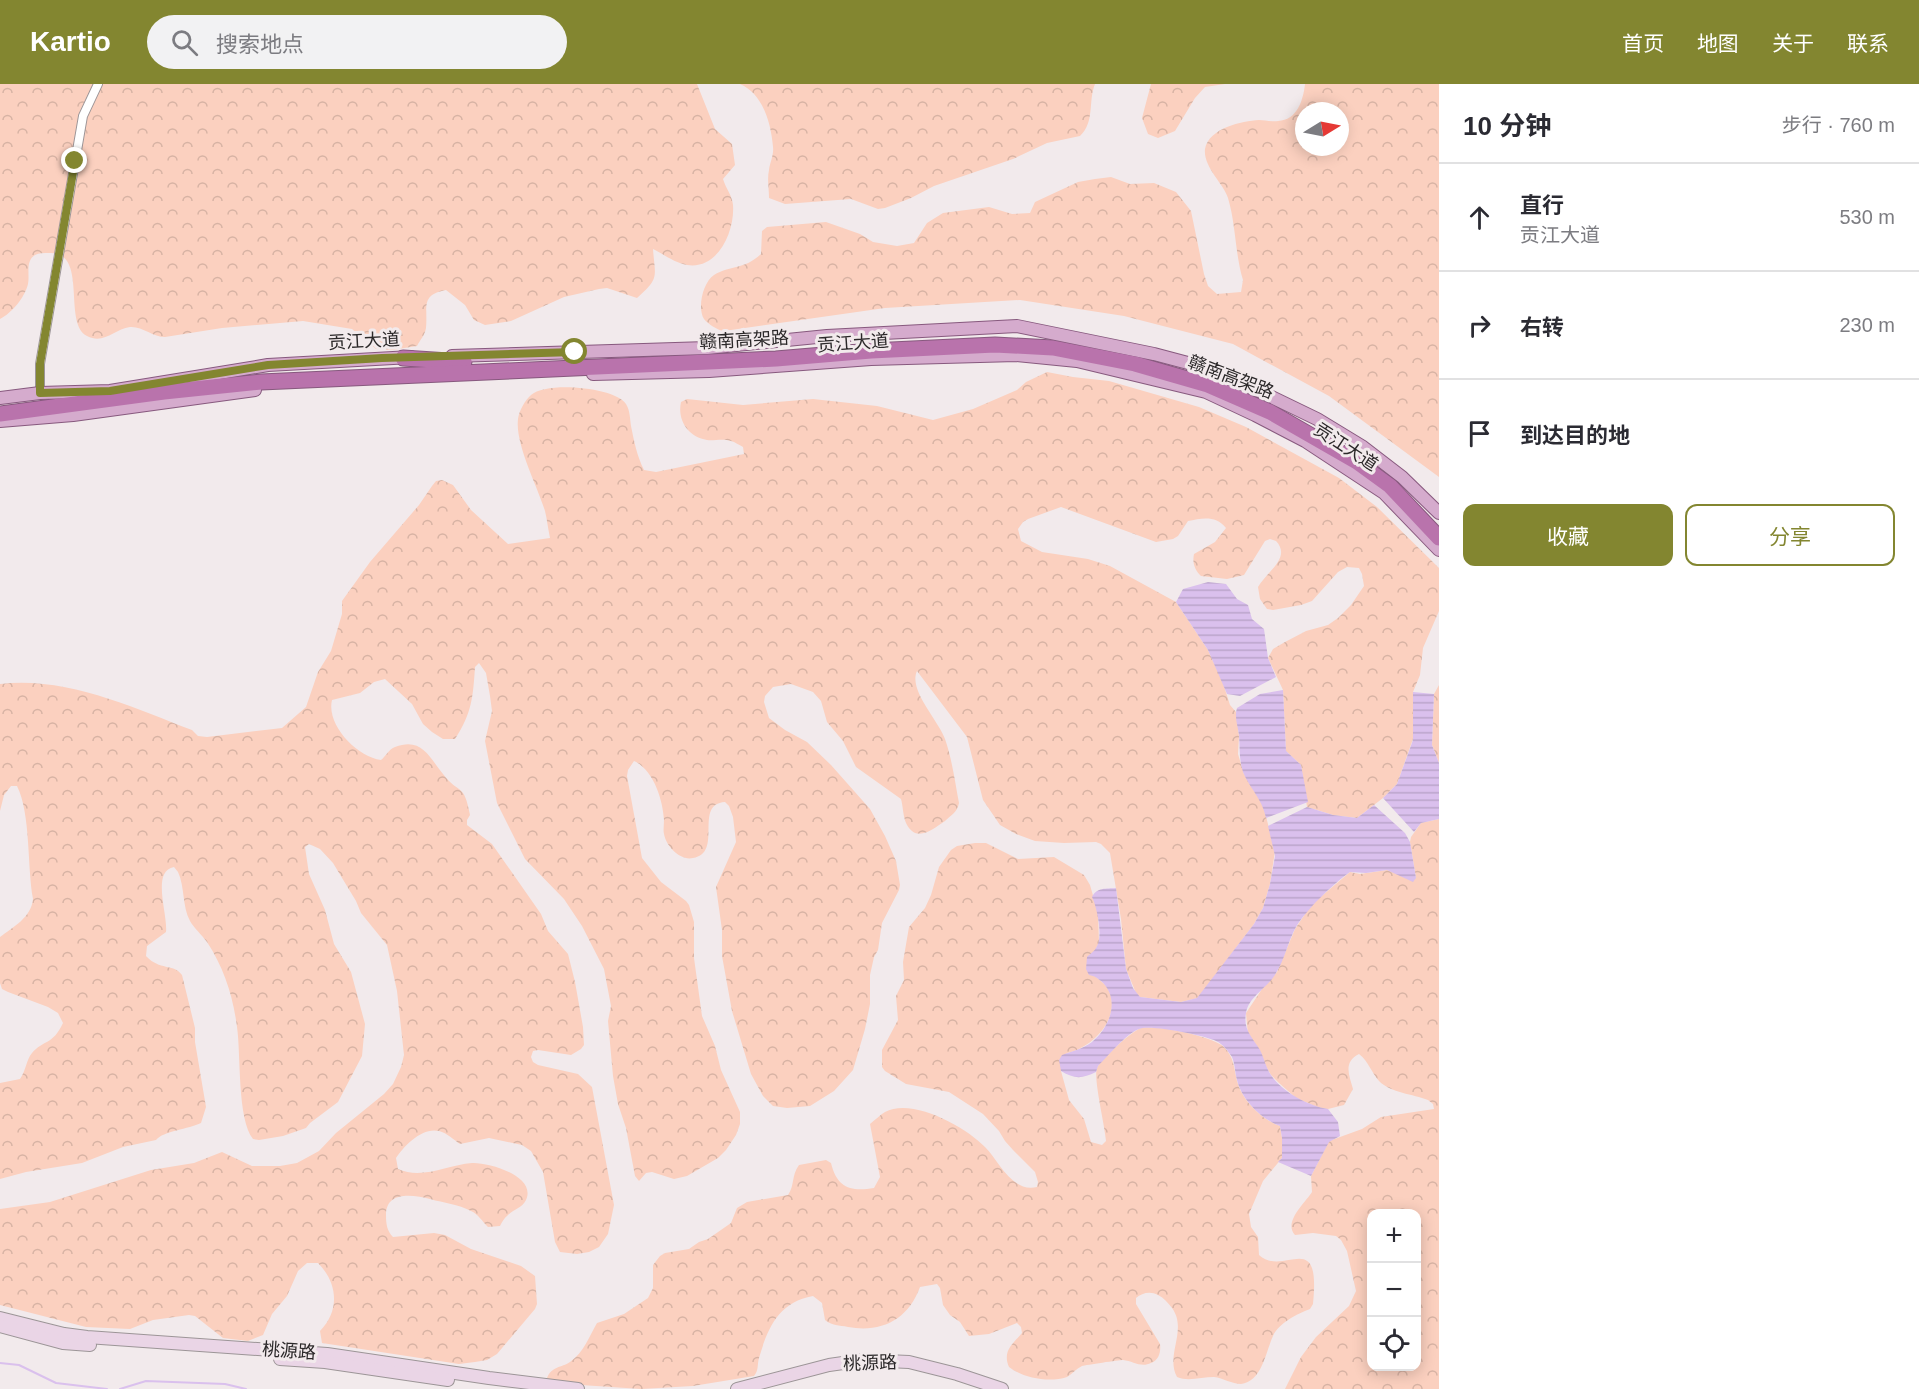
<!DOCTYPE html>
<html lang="zh">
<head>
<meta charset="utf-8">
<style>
  :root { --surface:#fff; --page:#f2f2f3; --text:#2b2b33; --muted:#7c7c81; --line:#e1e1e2; --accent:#838630 }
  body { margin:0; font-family:Arial,"Noto Sans SC",sans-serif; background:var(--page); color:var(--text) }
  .controls { position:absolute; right:18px; bottom:18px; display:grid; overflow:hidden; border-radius:12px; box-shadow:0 3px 15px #0003 }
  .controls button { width:54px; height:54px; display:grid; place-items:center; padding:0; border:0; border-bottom:2px solid var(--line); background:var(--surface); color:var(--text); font:30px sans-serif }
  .compass { position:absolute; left:1295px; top:18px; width:54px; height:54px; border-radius:50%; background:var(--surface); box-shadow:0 3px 15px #0003; rotate:80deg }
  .stop { position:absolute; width:18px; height:18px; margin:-14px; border:4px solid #838630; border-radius:50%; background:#fff }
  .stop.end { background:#838630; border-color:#fff; box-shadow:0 2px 6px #0008 }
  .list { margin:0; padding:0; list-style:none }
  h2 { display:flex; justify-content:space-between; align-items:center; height:78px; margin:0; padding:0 24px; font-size:26px }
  h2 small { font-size:20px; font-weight:400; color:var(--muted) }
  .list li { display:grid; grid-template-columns:39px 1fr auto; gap:18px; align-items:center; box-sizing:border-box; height:108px; padding:0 24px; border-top:2px solid var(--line) }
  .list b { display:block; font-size:22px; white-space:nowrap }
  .list p { margin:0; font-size:20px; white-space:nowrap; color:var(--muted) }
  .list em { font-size:20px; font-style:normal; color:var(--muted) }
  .actions { display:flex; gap:12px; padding:18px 24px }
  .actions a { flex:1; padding:14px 0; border:2px solid var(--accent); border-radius:12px; text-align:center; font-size:21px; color:var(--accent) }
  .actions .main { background:var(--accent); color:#fff }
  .icon { flex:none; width:33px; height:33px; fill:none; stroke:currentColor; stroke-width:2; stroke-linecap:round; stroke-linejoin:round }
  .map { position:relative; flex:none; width:1439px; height:1305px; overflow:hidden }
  header { display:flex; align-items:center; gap:36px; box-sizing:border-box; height:84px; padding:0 30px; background:var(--accent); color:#fff }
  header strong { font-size:28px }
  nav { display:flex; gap:33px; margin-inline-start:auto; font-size:21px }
  .search { width:420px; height:54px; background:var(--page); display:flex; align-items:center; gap:15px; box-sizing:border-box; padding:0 21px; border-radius:33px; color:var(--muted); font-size:22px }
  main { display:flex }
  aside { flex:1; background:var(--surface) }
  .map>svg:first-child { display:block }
  .forest { fill:url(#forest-crowns); fill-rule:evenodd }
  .water { fill:url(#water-rules) }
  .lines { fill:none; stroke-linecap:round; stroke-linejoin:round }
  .stream { stroke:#dac0ed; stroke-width:2 }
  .street-casing { stroke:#9c9597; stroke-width:10 }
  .secondary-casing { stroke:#9c9597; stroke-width:14 }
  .primary-casing { stroke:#87597e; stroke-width:14 }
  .highway-casing { stroke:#87597e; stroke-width:17 }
  .street { stroke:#fff; stroke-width:8 }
  .secondary { stroke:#ead5e6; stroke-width:12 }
  .primary { stroke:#d5abcd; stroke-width:12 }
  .highway { stroke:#b973ac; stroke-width:15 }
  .route { stroke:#838630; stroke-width:8 }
  .labels { text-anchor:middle; stroke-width:6; stroke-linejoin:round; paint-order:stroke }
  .street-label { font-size:18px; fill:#2b2829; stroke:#f2eaec }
</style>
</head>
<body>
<header>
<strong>Kartio</strong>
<div class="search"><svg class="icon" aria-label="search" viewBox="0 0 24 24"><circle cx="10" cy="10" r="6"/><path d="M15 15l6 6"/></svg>搜索地点</div>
<nav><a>首页</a><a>地图</a><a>关于</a><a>联系</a></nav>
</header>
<main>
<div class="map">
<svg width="1439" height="1305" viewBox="0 0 1439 1305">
  <defs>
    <pattern id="forest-crowns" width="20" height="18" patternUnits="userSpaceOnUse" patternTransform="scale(1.5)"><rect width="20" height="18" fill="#fbd0bf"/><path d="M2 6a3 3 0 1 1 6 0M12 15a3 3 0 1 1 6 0" fill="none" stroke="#d7b3a4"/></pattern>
    <pattern id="water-rules" width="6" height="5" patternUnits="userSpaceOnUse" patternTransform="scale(1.5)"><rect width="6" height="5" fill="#dac0ed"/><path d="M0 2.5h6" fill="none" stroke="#bba5cb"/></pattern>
  </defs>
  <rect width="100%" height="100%" fill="#f2eaec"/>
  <g class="forest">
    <path d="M0 0H697L715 45 732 60 735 81 723 95C726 105 732 111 733 121 735 147 718 186 687 181 675 179 663 170 653 165 655 193 660 194 637 214L607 204 599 205 564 213 511 237 485 241 474 236 465 221 446 206C420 211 428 223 426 244 425 251 420 256 417 262L392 266 376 265 352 245 303 237 222 244 165 253C153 253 142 242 130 243 114 245 104 261 87 252 62 239 89 167 49 169 44 169 39 169 35 171 25 177 30 191 28 200 25 213 12 229 0 235Z"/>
    <path d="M740 0H1095C1088 17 1095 38 1080 52L1047 59 1013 75 934 102 911 114 885 124 878 125 851 115 785 120 769 114C769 104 767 95 769 86 770 78 774 71 773 63 771 39 763 10 740 0Z"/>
    <polygon points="1151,0 1225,0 1205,3 1195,14 1175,47 1158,54 1148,50 1142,34"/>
    <path d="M1305 0H1439V393L1329 312 1233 260 1124 232 1020 216 885 224 724 247C717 246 708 240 704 235 697 224 703 198 714 191 730 181 744 186 761 170L762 147 767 143 826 138 860 150 873 158 897 162 914 159 927 139 943 129 989 123 1012 130 1030 129 1035 118 1078 98 1095 95 1111 93 1130 100 1154 99 1176 108 1191 127 1204 190 1208 202 1217 210 1241 208 1243 196C1235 170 1236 141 1228 114 1224 100 1203 83 1205 65 1209 44 1242 37 1259 36 1265 36 1272 38 1278 37 1297 36 1303 17 1305 0ZM1304 27H1340V63H1304Z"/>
    <path d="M1047 288 1073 293 1109 297 1199 323 1246 343 1339 394 1377 423 1439 484V527L1423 564 1420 591 1413 608V655L1397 700 1383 714 1357 734 1333 731 1307 723 1301 681 1286 667 1283 606 1268 574 1273 565 1285 558 1306 547 1328 541 1338 534 1351 521 1364 502 1362 490 1359 484 1347 483 1338 488 1312 517 1301 521 1273 526 1267 525 1260 515 1258 503C1266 488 1292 474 1276 457L1270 455 1265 457 1244 491 1227 495 1201 492C1195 486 1192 479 1194 470L1215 458 1226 444C1216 431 1202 434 1188 437L1178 452 1173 455 1156 458 1061 423 1028 435 1023 438 1018 445 1021 457 1042 468 1088 475 1110 482 1176 518 1208 566 1223 599 1230 621 1236 628 1239 652 1238 670 1244 690 1263 721 1275 767 1270 800 1263 824 1254 840 1198 914 1181 918 1140 913 1136 909 1126 885 1121 835 1110 769 1101 760 1096 758 1064 759 1035 757 1016 750 1000 741 983 716 967 653 917 587C908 606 939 637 945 655 952 675 955 698 959 719 957 729 951 731 945 737 933 745 916 760 906 739 903 732 903 722 901 715L856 683 843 657 827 638 821 617 813 608 791 600 773 603 765 612 764 618 769 634 785 646 807 658 831 681 870 725 885 752 896 777 900 801 899 806 882 839 878 866 874 873 870 891V920L865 945 853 986 834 1007 810 1022 787 1024 773 1022 763 1012 751 990 732 927 722 872V846L716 803 736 758 733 733 729 722 725 718C693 720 724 769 693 774 680 777 666 762 664 750 663 746 664 741 664 736 663 717 654 686 634 677L628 686 627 692 642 774 661 798 686 817 689 821 694 838V874L702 932 715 962 721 986 740 1028V1040L736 1051 726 1066 718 1074 687 1092 674 1095 652 1088 646 1089 639 1097 635 1092 626 1044 618 1020 613 992 608 937 611 922 604 885 582 842 564 815 525 775 497 719 485 657 492 627 490 612 486 589 479 579 475 583C473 613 472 629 455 655H443L432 648 423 640 412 620 385 595 374 598 360 609 332 616C326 641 357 673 381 676 386 672 389 665 395 663 422 653 429 673 443 690 459 711 464 698 470 731L467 736V741L492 760 541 830 548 847 568 870 575 898 583 943 584 961 581 965 571 971 538 966 533 967 531 973 533 978 538 981 578 990 592 1003 614 1121 608 1150 599 1163 589 1168 577 1170 560 1168 555 1158 543 1088 531 1067 522 1061 489 1054 460 1060C454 1056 447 1049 439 1047 422 1043 404 1062 396 1074L398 1085C422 1096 447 1081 472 1079 488 1078 537 1092 526 1116 522 1124 514 1125 508 1131 504 1134 502 1138 500 1142L488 1143C482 1137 478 1130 471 1127 458 1120 444 1119 430 1115 414 1111 386 1106 386 1131 386 1140 387 1147 393 1153L434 1149 445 1151 471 1165 521 1182 535 1192 537 1220 535 1225 497 1270 487 1276 475 1278 459 1280 322 1259 320 1247C340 1227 338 1199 318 1179H307L298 1187 287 1212 272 1230 263 1251 248 1257 223 1254 195 1232 189 1231 153 1236 130 1245 86 1243 0 1221V1125L50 1118 151 1086 194 1079 222 1068 252 1082H280L297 1079 319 1067 336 1049 384 1010 393 1000 401 983 404 971 397 907 387 861 361 829 356 817 333 779 320 765 309 760 305 763 309 790 325 826 334 860 351 888 365 940 362 972 338 1018 310 1039 306 1044 283 1052 259 1056 253 1055C237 1035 241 970 237 943 233 912 224 884 207 858 202 851 194 844 190 837 182 822 185 803 178 788L174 783C151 787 168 830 166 848L147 862 146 872C160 887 173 879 182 891L195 944V958L206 1023 201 1039C189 1045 163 1047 156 1056L123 1063 82 1079 26 1088 0 1095V999L20 995C26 987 26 976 32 969 43 956 53 961 63 939L58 929 48 923 8 908 2 905 0 899V853C13 843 31 834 33 815 27 783 31 730 17 702H11L4 711 0 727V600C65 592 132 623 192 646L198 652 207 653 282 644 306 623 318 588 331 567 342 530V517L370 478 419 421 432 402 436 397 442 396 453 401 471 426 508 460 550 454C548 445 547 435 545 427 537 401 515 360 518 335 519 327 525 316 531 311 546 297 615 303 626 320 630 326 630 335 631 342 634 357 637 372 644 386L656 388 744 370 743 363C739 361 735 358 731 357 723 354 714 357 707 356 688 353 677 336 681 318L687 315 743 321 813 315 877 322 933 336 973 325 1017 306 1026 298Z"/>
    <polygon points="1439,601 1439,679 1432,661 1434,610"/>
    <path d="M1439 735V1305H1285L1301 1273 1316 1253 1349 1222 1356 1207 1347 1167 1341 1156 1336 1152 1313 1149 1295 1151C1283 1138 1305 1119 1312 1108L1311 1092 1329 1057 1362 1045 1381 1033 1434 1025 1433 1020 1428 1016C1413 1010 1391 1009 1379 997 1371 988 1369 978 1359 970 1343 978 1349 991 1353 1005L1344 1021 1328 1025 1317 1023 1296 1014 1279 999 1271 991 1248 951 1246 929 1262 905 1277 888 1295 845 1311 821 1350 788 1360 790 1387 786 1416 794 1410 758 1411 753 1421 739ZM1372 1130H1416V1282H1372Z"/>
    <path d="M975 759H986L1018 775 1054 773 1084 791 1090 801 1098 829 1099 859 1096 864 1095 892C1099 896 1106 900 1108 905 1123 932 1093 964 1067 969L1061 987 1069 1016 1084 1035 1091 1058 1102 1061 1106 1057C1105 1042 1093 994 1097 984 1101 975 1132 947 1141 944 1154 940 1215 953 1224 963 1234 973 1234 984 1237 997 1242 1016 1261 1035 1280 1042L1282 1054V1074L1263 1097 1249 1130 1251 1143 1258 1153 1259 1171C1284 1194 1321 1142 1313 1220L1310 1225C1297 1230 1279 1239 1273 1252 1266 1267 1262 1298 1241 1300 1232 1300 1223 1294 1214 1293 1202 1293 1188 1298 1177 1293 1165 1271 1188 1246 1172 1224 1168 1219 1164 1214 1158 1211 1150 1207 1142 1209 1136 1214V1220L1160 1260C1161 1268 1159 1276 1151 1279 1141 1284 1133 1277 1123 1276 1119 1276 1086 1281 1082 1282 1076 1285 1072 1290 1067 1293 1049 1299 1023 1294 1009 1283 1002 1267 1013 1260 1022 1249L1021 1243 1017 1239 989 1250 969 1252 960 1238 950 1231 943 1221 940 1204 937 1200 920 1203C908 1236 881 1249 848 1243 839 1241 832 1242 825 1236L822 1219 813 1212C779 1218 768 1243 759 1274 757 1281 759 1286 754 1292L693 1302 641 1305 551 1299 547 1294C552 1282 561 1284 570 1278 584 1268 589 1253 597 1239L624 1230 648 1214 653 1204V1181L660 1172 665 1169 689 1165 699 1158 708 1155 731 1139 737 1124 747 1118 788 1111C795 1101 791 1092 799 1081L826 1076 831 1079C837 1104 851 1108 874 1104L880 1093 870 1040C875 1036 880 1031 885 1028 912 1013 966 1043 985 1063 999 1077 1012 1109 1037 1103L1038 1098 1035 1088 1013 1066 1005 1057 999 1047 983 1030 949 1008 906 1000 885 987 882 983V966L898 936 896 912 904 896 903 878 909 843 925 824 931 811 939 783 951 766 957 762Z"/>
  </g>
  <g class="water">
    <polygon points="1208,498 1226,500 1237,515 1248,521 1252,535 1264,545 1268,574 1276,593 1240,612 1227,610 1208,566 1176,518 1183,505"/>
    <path d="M1283 606 1286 667 1301 681 1308 718 1266 734C1262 714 1250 705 1243 688 1239 676 1240 665 1239 651 1238 642 1234 633 1237 624L1260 610Z"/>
    <polygon points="1413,608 1434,610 1432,661 1439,679 1439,735 1421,739 1414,748 1383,714 1397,700 1413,656"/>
    <path d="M1374 721 1405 749 1410 758 1416 794 1413 798 1387 786 1366 789 1350 788C1332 801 1307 825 1296 843 1288 857 1285 875 1276 889 1269 903 1249 912 1246 929 1243 946 1252 953 1260 966 1264 974 1266 984 1271 991 1282 1008 1309 1022 1328 1025L1338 1038 1340 1052 1329 1058 1311 1092 1278 1078 1282 1074V1054L1280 1042C1261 1035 1242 1016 1237 996 1235 989 1235 980 1232 973 1228 967 1223 960 1216 957 1206 952 1150 940 1139 945 1126 950 1109 971 1098 982L1096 988C1082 995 1074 995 1061 987L1059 976 1062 971C1073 967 1082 965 1092 958 1110 943 1121 915 1101 897 1097 894 1095 892 1089 891L1086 885 1087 873C1090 870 1095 867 1097 862 1103 852 1097 823 1092 813 1097 803 1106 805 1116 804L1126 885 1133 904 1140 913 1181 918 1197 914 1254 840 1263 824 1270 800 1275 772 1268 742 1307 723 1333 731 1357 734Z"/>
  </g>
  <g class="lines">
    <g class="stream">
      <polyline points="0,1279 19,1281 56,1299 107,1305"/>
      <polyline points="120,1305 146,1297 225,1300 246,1305"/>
    </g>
    <defs>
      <polyline id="street" points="40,309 40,280 83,32 98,0"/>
      <g id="secondary">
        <polyline points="0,1234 64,1250 87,1253 327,1270 489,1294 578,1305"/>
        <polyline points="0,1242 63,1259 90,1261"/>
        <polyline points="280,1275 325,1278 448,1296"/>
        <polyline points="737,1305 829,1281 864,1276 909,1278 957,1290 1002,1305"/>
      </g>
      <g id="primary">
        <polyline points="452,272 707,264 827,252 1017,242 1154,270 1218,287 1317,335 1363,363 1402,393 1439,429"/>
        <polyline points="593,290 709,287 871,275 1016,271 1077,277 1206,308 1255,331 1305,357 1384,409 1439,466"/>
        <polyline points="0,314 40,309 110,307 268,281 411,273"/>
        <polyline points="0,337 73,331 255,306"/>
      </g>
      <g id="highway">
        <polyline points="403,274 464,278"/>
        <polyline points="0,330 164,308 261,298 776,275 871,267 995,261 1053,264 1135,280 1208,301 1270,328 1357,378 1390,402 1439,454"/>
      </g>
    </defs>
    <use href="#street" class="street-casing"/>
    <use href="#secondary" class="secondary-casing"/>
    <use href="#primary" class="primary-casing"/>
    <use href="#highway" class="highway-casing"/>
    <use href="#street" class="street"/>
    <use href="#secondary" class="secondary"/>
    <use href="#primary" class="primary"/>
    <use href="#highway" class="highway"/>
  </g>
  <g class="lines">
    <polyline class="route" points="75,77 40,280 40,309 110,307 268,281 382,274 575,268"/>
  </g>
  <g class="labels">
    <g class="street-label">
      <text transform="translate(744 256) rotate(-3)" y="6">赣南高架路</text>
      <text transform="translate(364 257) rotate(-3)" y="6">贡江大道</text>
      <text transform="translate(853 259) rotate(-4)" y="6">贡江大道</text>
      <text transform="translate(1231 293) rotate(21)" y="6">赣南高架路</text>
      <text transform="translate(1346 363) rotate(33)" y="6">贡江大道</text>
      <text transform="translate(289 1267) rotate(4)" y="6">桃源路</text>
      <text transform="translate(870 1279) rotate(-2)" y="6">桃源路</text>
    </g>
  </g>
</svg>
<div class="controls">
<button>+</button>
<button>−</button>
<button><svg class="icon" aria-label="locate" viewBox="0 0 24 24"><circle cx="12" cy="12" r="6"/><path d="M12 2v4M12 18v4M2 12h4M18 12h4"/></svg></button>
</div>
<svg class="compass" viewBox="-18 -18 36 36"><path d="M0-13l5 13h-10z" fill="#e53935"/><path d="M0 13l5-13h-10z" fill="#7c7c81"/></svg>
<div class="stop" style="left:575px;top:268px"></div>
<div class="stop end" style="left:75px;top:77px"></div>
</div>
<aside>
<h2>10 分钟<small>步行 · 760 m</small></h2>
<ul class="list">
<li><svg class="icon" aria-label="ahead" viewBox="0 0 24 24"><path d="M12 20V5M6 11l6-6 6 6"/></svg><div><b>直行</b><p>贡江大道</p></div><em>530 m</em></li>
<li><svg class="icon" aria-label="right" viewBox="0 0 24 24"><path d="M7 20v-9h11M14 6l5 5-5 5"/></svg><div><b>右转</b></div><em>230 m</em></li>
<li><svg class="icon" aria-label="arrive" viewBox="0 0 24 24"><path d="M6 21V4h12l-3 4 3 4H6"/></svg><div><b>到达目的地</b></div></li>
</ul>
<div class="actions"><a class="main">收藏</a><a>分享</a></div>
</aside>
</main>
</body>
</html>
